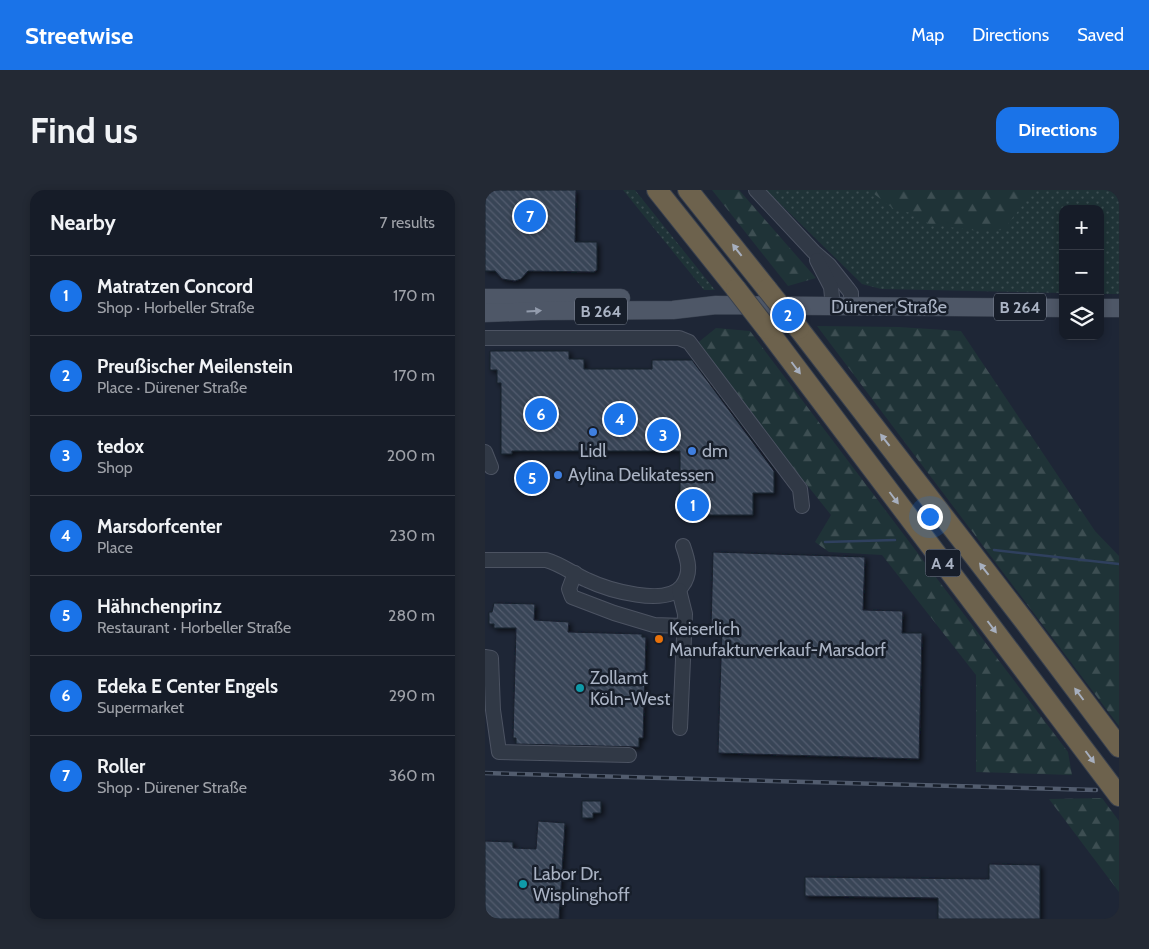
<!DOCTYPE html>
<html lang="en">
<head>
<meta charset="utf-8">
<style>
  :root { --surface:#161c28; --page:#232934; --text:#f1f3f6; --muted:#9ea1a8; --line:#353a45; --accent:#1a73e8 }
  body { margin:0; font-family:Cabin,sans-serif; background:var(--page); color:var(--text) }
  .controls { position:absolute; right:15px; top:15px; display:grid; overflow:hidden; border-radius:10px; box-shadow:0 2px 8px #0003 }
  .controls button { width:45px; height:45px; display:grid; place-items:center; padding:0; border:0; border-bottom:1px solid var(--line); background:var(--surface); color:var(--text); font:25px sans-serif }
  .you { position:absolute; left:444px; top:326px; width:18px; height:18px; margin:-12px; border:4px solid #fff; border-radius:50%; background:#1a73e8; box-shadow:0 0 0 8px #1a73e833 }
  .badge { display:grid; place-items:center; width:32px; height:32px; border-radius:50%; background:var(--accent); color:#fff; font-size:16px; font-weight:700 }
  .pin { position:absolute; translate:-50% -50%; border:2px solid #fff; box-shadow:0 1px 5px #0006 }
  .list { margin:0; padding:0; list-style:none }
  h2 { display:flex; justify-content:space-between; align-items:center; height:65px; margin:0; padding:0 20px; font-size:21px }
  h2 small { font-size:16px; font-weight:400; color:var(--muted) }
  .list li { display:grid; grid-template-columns:32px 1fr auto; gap:15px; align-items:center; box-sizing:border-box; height:80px; padding:0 20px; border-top:1px solid var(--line) }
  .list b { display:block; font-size:19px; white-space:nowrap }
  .list p { margin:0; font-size:16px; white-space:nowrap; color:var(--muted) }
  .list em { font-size:16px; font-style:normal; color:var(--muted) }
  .icon { flex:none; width:28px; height:28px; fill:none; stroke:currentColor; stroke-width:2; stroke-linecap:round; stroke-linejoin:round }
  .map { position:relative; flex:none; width:634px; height:729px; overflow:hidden; border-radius:15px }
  header { display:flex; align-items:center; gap:30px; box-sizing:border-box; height:70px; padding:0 25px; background:var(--accent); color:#fff }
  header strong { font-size:24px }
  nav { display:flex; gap:28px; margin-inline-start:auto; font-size:18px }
  .intro { display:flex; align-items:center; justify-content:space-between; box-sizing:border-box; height:120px; padding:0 30px }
  h1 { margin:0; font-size:35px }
  .button { padding:12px 22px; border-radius:15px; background:var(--accent); color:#fff; font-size:18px; font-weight:700 }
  main { display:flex; gap:30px; padding:0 30px }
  aside { flex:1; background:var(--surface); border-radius:15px; box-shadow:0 2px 8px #0003 }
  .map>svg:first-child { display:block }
  .grass { fill:url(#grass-dots) }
  .forest { fill:url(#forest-firs) }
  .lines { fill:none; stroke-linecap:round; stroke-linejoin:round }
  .stream { stroke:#2f405e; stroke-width:2.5 }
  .building { fill:url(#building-back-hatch); stroke:#19202d; filter:url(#shadow) }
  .minor-casing { stroke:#4c5362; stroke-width:16 }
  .major-casing { stroke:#3a4250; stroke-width:19 }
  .highway-casing { stroke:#39404e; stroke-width:22 }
  .minor { stroke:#313946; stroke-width:14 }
  .major { stroke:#4e5767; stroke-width:18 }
  .highway { stroke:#6d624d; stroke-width:20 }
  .rail-casing { stroke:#525c6e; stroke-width:4.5 }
  .rail { stroke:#171e2a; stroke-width:2.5; stroke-dasharray:8; stroke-linecap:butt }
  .highway-bridge-casing { stroke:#39404e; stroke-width:22; stroke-linecap:butt }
  .highway-bridge { stroke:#6d624d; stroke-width:20 }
  .oneway { fill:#a7afbe }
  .oneway2 { fill:#939cad }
  .shop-dot { fill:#3f7fe0; stroke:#171e2a; stroke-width:2 }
  .food-dot { fill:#e8710a; stroke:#171e2a; stroke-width:2 }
  .culture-dot { fill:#0f9aa8; stroke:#171e2a; stroke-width:2 }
  .labels { text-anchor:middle; stroke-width:5; stroke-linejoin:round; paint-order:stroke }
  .shield { fill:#171e2a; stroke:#7e8696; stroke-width:1 }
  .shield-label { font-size:16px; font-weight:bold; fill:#aab3c4 }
  .street-label { font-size:18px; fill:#aab3c4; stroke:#171e2a }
  .poi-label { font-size:18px; fill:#aab3c4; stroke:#171e2a; text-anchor:start }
</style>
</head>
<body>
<header>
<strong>Streetwise</strong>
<nav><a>Map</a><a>Directions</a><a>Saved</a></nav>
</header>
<div class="intro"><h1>Find us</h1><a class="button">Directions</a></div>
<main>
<aside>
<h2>Nearby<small>7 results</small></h2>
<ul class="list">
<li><span class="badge">1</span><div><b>Matratzen Concord</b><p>Shop · Horbeller Straße</p></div><em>170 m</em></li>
<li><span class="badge">2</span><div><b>Preußischer Meilenstein</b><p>Place · Dürener Straße</p></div><em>170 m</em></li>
<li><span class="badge">3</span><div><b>tedox</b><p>Shop</p></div><em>200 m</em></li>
<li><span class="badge">4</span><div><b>Marsdorfcenter</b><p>Place</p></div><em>230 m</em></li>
<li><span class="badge">5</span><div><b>Hähnchenprinz</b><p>Restaurant · Horbeller Straße</p></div><em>280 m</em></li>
<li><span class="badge">6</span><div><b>Edeka E Center Engels</b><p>Supermarket</p></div><em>290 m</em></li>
<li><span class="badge">7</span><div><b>Roller</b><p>Shop · Dürener Straße</p></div><em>360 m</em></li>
</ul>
</aside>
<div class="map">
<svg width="634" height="729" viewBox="0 0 634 729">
  <defs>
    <pattern id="grass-dots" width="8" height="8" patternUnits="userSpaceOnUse" patternTransform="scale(1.25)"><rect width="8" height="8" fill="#1f3337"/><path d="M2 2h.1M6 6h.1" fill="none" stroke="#3d4e52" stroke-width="1.8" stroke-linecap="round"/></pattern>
    <pattern id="forest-firs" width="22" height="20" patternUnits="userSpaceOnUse" patternTransform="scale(1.25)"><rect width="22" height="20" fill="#1f3337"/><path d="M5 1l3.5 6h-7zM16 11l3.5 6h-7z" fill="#3d4e52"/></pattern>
    <pattern id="building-back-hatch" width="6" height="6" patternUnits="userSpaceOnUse" patternTransform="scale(1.25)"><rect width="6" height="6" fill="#394457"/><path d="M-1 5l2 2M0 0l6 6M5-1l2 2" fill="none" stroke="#535d6e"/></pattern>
    <filter id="shadow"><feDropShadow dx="2.5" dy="2.5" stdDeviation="2.5" flood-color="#0009"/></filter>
  </defs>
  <rect width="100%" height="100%" fill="#1e2636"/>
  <g class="grass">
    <polygon points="138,0 150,0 230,100 219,100"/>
    <polygon points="281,0 634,0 634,104 615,104 615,19 578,19 578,103 396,99 377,94"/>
  </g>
  <g class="forest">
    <polygon points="227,0 254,0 331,88 303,96"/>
    <polygon points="384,0 550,0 518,40 493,41 444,34 427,23 410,20"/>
    <polygon points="332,136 414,137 476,141 610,341 634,366 634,536"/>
    <polygon points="231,138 265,141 583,562 587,585 491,582 491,485 397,365 344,362 330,352 346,325 210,155"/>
    <polygon points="617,608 634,631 634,702 564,609"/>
  </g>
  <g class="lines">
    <g class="stream">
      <polyline points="340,352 410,350"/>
      <polyline points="509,360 634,374"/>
    </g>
  </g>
  <g class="building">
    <polygon points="0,0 91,0 90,52 112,52 112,80 109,82 43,81 36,89 30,91 17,89 10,81 0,81"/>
    <polygon points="5,161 84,161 84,169 99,169 99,179 167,179 167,170 207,170 289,281 289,303 268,303 268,325 195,325 195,261 27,261 27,264 16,264 16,193 12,193 12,180 5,180"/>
    <polygon points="228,362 380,367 378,420 418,421 417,443 437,443 434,569 233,563 237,439 226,439"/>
    <polygon points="9,413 50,414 49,430 84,432 83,442 157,444 157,447 161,447 158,548 154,548 154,557 31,554 31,548 28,548 31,438 9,438 9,434 4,434 4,422 7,422"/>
    <polygon points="97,611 116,611 116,623 108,623 108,628 97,628"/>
    <polygon points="53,631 80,633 74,729 0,729 0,651 28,652 28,658 51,659"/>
    <polygon points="504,674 555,675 555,729 453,729 453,708 320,706 320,687 504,689"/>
  </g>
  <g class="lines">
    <defs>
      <g id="minor">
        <polyline points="271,0 329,62 344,75 363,99 366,103 366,117"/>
        <polyline points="332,70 346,97 348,117"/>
        <polyline points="0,148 194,148 204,152 315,299 317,316"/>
        <polyline points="0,262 6,277"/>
        <path d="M0 370H61C76 374 88 384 102 390 123 400 181 417 197 396 207 383 203 370 198 356"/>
        <polyline points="90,383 84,399 87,407 129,423 169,435 199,436"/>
        <polyline points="194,400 200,424 195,538"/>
        <polyline points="0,467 6,468 8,520 14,562 144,565"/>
      </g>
      <g id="major">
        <polyline points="0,108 136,108"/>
        <polyline points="615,118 634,118"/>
        <polyline points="0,123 56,121 188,120 231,115 578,118"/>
      </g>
      <g id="highway">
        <polyline points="172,0 251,99"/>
        <polyline points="203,0 282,99"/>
        <polyline points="282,139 634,606"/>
        <polyline points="314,139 540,432 634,557"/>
      </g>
    </defs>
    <use href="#minor" class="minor-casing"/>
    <use href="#major" class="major-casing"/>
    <use href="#highway" class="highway-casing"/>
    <use href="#minor" class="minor"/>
    <use href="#major" class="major"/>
    <use href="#highway" class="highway"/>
    <defs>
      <polyline id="rail" points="0,583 611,600"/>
    </defs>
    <use href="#rail" class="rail-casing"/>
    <use href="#rail" class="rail"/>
    <defs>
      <g id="highway-bridge">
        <polyline points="251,99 282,139"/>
        <polyline points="282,99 314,139"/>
      </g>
    </defs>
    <use href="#highway-bridge" class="highway-bridge-casing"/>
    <use href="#highway-bridge" class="highway-bridge"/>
  </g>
  <defs><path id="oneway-solid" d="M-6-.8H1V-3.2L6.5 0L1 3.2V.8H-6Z" transform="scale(1.25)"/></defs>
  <g class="oneway">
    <use href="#oneway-solid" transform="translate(252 60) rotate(-128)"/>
    <use href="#oneway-solid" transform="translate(311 178) rotate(53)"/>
    <use href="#oneway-solid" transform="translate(400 250) rotate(-128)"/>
    <use href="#oneway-solid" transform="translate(409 308) rotate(53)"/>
    <use href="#oneway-solid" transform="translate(499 379) rotate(-128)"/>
    <use href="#oneway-solid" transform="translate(507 437) rotate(53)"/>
    <use href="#oneway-solid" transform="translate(594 504) rotate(-127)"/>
    <use href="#oneway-solid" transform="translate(605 567) rotate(53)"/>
  </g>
  <use class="oneway2" href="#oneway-solid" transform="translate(49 121) rotate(-4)"/>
  <g class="shop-dot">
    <circle cx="108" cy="242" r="5"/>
    <circle cx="207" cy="261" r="5"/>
    <circle cx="73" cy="285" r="5"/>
  </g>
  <circle class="food-dot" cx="174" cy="449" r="5"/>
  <g class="culture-dot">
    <circle cx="95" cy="498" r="5"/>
    <circle cx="38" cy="694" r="5"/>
  </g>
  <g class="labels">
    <g class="shield">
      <rect x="509" y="103.5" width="52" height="27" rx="4"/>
      <rect x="90" y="107.5" width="52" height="27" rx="4"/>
      <rect x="440.5" y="359.5" width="35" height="27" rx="4"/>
    </g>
    <g class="shield-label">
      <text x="535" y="123">B 264</text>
      <text x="116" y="127">B 264</text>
      <text x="458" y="379">A 4</text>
    </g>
    <g class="street-label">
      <text x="404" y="123">Dürener Straße</text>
    </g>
    <g class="poi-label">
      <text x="108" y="267" text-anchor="middle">Lidl</text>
      <text x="217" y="267">dm</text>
      <text x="83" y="291">Aylina Delikatessen</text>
      <text x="184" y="445">Keiserlich<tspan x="184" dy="21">Manufakturverkauf-Marsdorf</tspan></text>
      <text x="105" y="494">Zollamt<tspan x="105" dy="21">Köln-West</tspan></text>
      <text x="48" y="690">Labor Dr.<tspan x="48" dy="21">Wisplinghoff</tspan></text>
    </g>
  </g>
</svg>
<div class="controls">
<button>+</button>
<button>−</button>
<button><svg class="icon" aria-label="layers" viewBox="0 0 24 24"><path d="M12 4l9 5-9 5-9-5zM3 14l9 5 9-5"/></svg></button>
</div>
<div class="you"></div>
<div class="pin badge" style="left:208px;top:315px">1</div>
<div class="pin badge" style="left:303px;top:125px">2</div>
<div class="pin badge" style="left:178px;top:245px">3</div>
<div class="pin badge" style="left:135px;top:229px">4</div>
<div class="pin badge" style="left:47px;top:288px">5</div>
<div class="pin badge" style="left:56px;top:224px">6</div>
<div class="pin badge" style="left:45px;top:26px">7</div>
</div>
</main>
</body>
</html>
